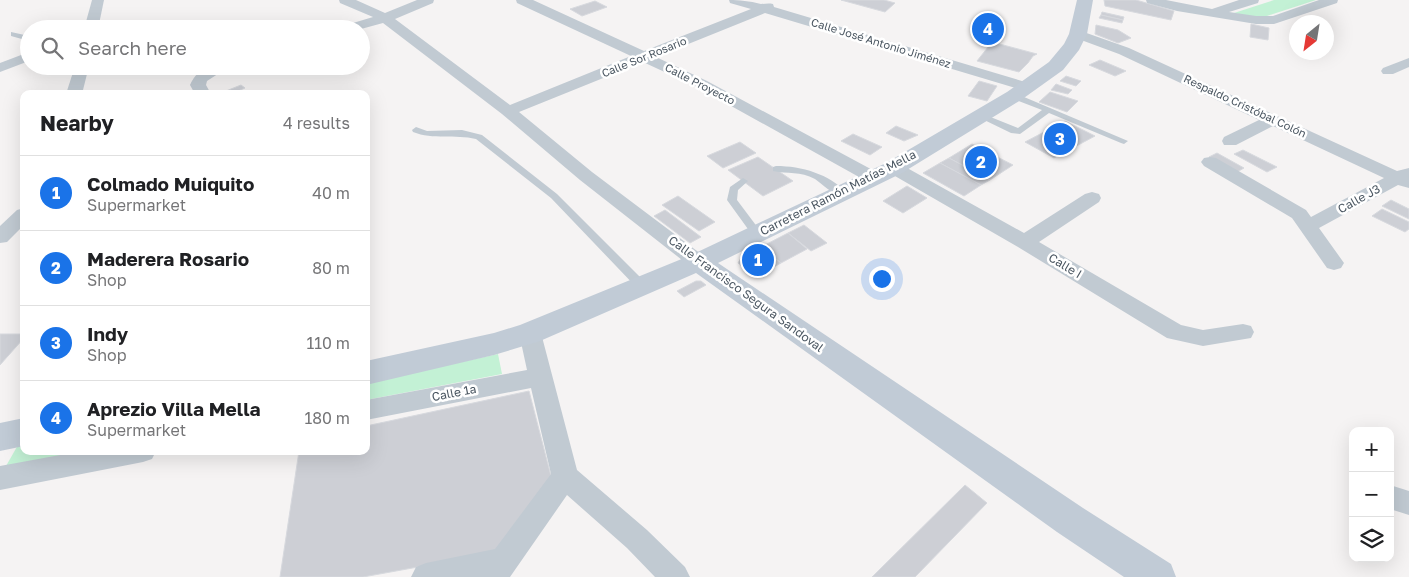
<!DOCTYPE html>
<html lang="en">
<head>
<meta charset="utf-8">
<style>
  :root { --surface:#fff; --page:#f2f2f2; --text:#202124; --muted:#757577; --line:#e0e0e0; --accent:#1a73e8 }
  body { margin:0; font-family:"Golos Text",sans-serif; background:var(--page); color:var(--text) }
  .controls { position:absolute; right:15px; bottom:15px; display:grid; overflow:hidden; border-radius:10px; box-shadow:0 5px 20px #0002 }
  .controls button { width:45px; height:45px; display:grid; place-items:center; padding:0; border:0; border-bottom:1px solid var(--line); background:var(--surface); color:var(--text); font:25px sans-serif }
  .compass { position:absolute; left:1289px; top:15px; width:45px; height:45px; border-radius:50%; background:var(--surface); box-shadow:0 5px 20px #0002; rotate:210deg }
  .you { position:absolute; left:881px; top:278px; width:18px; height:18px; margin:-12px; border:4px solid #fff; border-radius:50%; background:#1a73e8; box-shadow:0 0 0 8px #1a73e833 }
  .badge { display:grid; place-items:center; width:32px; height:32px; border-radius:50%; background:var(--accent); color:#fff; font-size:16px; font-weight:700 }
  .pin { position:absolute; translate:-50% -50%; border:2px solid #fff; box-shadow:0 1px 5px #0006 }
  .list { margin:0; padding:0; list-style:none }
  h2 { display:flex; justify-content:space-between; align-items:center; height:65px; margin:0; padding:0 20px; font-size:21px }
  h2 small { font-size:16px; font-weight:400; color:var(--muted) }
  .list li { display:grid; grid-template-columns:32px 1fr auto; gap:15px; align-items:center; box-sizing:border-box; height:75px; padding:0 20px; border-top:1px solid var(--line) }
  .list b { display:block; font-size:19px; white-space:nowrap }
  .list p { margin:0; font-size:16px; white-space:nowrap; color:var(--muted) }
  .list em { font-size:16px; font-style:normal; color:var(--muted) }
  .icon { flex:none; width:28px; height:28px; fill:none; stroke:currentColor; stroke-width:2; stroke-linecap:round; stroke-linejoin:round }
  .map { position:relative; flex:none; width:1409px; height:577px; overflow:hidden }
  .search { position:absolute; background:var(--surface); box-shadow:0 5px 20px #0002; left:20px; top:20px; width:350px; height:55px; display:flex; align-items:center; gap:12px; box-sizing:border-box; padding:0 18px; border-radius:28px; color:var(--muted); font-size:19px }
  .panel { position:absolute; background:var(--surface); box-shadow:0 5px 20px #0002; left:20px; top:90px; width:350px; height:365px; border-radius:10px }
  .map>svg:first-child { display:block }
  .green { fill:#c3f1d5 }
  .building { fill:#cdcfd5; stroke:#d7d9de }
  .lines { fill:none; stroke-linecap:round; stroke-linejoin:round }
  .lane { fill:#c1cad2; fill-rule:evenodd }
  .street { fill:#c1cad2; fill-rule:evenodd }
  .secondary { fill:#c1cbd6; fill-rule:evenodd }
  .labels { text-anchor:middle; stroke-width:5; stroke-linejoin:round; paint-order:stroke }
  .far-street-label { font-size:11px; fill:#4a5661; stroke:#fff }
  .street-label { font-size:12px; fill:#4a5661; stroke:#fff }
</style>
</head>
<body>
<div class="map">
<svg width="1409" height="577" viewBox="0 0 1409 577">
  <rect width="100%" height="100%" fill="#f5f3f3"/>
  <g class="green">
    <polygon points="1274,0 1316,0 1267,16 1254,17 1234,13"/>
    <polygon points="498,354 502,374 366,400 366,383"/>
    <polygon points="22,438 24,438 24,451 87,451 6,466"/>
  </g>
  <g class="building">
    <polygon points="841,0 884,0 895,3 885,12"/>
    <polygon points="1104,0 1136,0 1174,11 1171,20 1105,6"/>
    <polygon points="595,1 607,7 582,16 570,9"/>
    <polygon points="1102,12 1124,17 1123,20 1101,15"/>
    <polygon points="1101,15 1123,20 1122,23 1099,18"/>
    <polygon points="1251,24 1269,28 1268,40 1250,37"/>
    <polygon points="1096,25 1118,30 1131,38 1118,43 1095,34"/>
    <polygon points="992,42 1037,54 1033,56 1028,63 1019,72 977,61"/>
    <polygon points="1100,60 1126,71 1115,76 1089,65"/>
    <polygon points="1066,76 1081,81 1076,86 1060,81"/>
    <polygon points="979,81 997,86 987,101 968,96"/>
    <polygon points="1056,84 1072,90 1068,94 1051,90"/>
    <polygon points="241,85 245,88 231,94 226,91"/>
    <polygon points="1050,92 1078,101 1067,112 1039,102"/>
    <polygon points="1065,121 1095,136 1054,158 1025,142"/>
    <polygon points="896,126 918,135 904,141 886,133"/>
    <polygon points="853,134 882,147 870,155 841,141"/>
    <polygon points="740,142 756,153 723,168 707,156"/>
    <polygon points="972,144 1013,165 990,180 949,158"/>
    <polygon points="1243,150 1277,167 1267,172 1234,154"/>
    <polygon points="1217,153 1244,168 1237,172 1209,157"/>
    <polygon points="758,157 793,181 763,196 728,170"/>
    <polygon points="949,158 990,180 981,185 940,163"/>
    <polygon points="940,163 981,185 964,196 923,173"/>
    <polygon points="907,186 927,198 903,213 883,201"/>
    <polygon points="678,196 715,222 699,231 662,205"/>
    <polygon points="1391,200 1409,209 1409,219 1382,206"/>
    <polygon points="1382,209 1409,222 1409,229 1405,232 1372,216"/>
    <polygon points="665,210 701,237 690,243 654,216"/>
    <polygon points="804,225 827,243 811,251 788,233"/>
    <polygon points="788,233 807,249 781,263 761,247"/>
    <polygon points="761,247 781,263 756,277 738,263 741,258"/>
    <polygon points="696,281 701,281 706,285 684,297 677,291"/>
    <polygon points="0,334 24,334 24,338 0,365"/>
    <polygon points="529,391 551,476 495,553 363,577 280,577 299,451 366,451 366,426"/>
    <polygon points="965,485 987,503 915,577 872,577"/>
  </g>
  <g class="lines">
    <g class="lane">
      <polygon points="11,32 29,36 29,41 11,36"/>
      <polygon points="1011,94 1017,94 1128,141 1124,144 1121,143 1049,113 1020,134 1011,133 976,116 980,113 983,114 1018,128 1042,110 1011,98"/>
      <path d="M416 127 427 131 462 130 482 135 557 194 646 283 648 286 646 289H638L551 198 476 139C455 134 433 140 413 132L412 130Z"/>
      <path d="M776 166C802 166 829 174 847 193L845 195C835 197 823 185 815 179 800 171 788 174 773 171V167Z"/>
      <polygon points="743,178 748,181 738,190 737,200 761,232 762,234 761,236 753,236 727,200 730,187"/>
    </g>
    <g class="street">
      <polygon points="92,0 104,0 98,29 84,29"/>
      <path d="M339 0H356L385 13 417 0H434L433 3 395 19 510 105 631 56 517 3 516 0H533L644 51 751 9 730 3 729 0C740 0 749 1 761 4 765 4 768 3 773 4L774 7 1032 84 1035 87 1032 90H1022L765 13 656 57 707 81 880 174 883 178 880 182 874 183 868 182 697 87 643 62 519 112 592 172 705 257 708 262 705 267 698 269 691 267 580 180 502 114 383 23 361 29H341L343 26 373 17 340 3Z"/>
      <polygon points="1146,0 1166,0 1212,9 1239,0 1259,0 1258,3 1229,12 1256,16 1273,16 1319,0 1338,0 1337,3 1274,24 1256,24 1177,11 1147,3"/>
      <polygon points="1078,30 1129,48 1397,171 1409,168 1409,188 1398,185 1319,228 1344,263 1341,268 1334,270 1327,268 1292,218 1204,166 1201,162 1204,158 1210,157 1216,158 1306,210 1311,217 1384,178 1273,126 1236,145 1224,145 1222,141 1224,137 1259,120 1119,54 1073,37 1071,34"/>
      <polygon points="29,52 29,61 0,72 0,63"/>
      <polygon points="1409,58 1409,67 1393,74 1383,74 1381,71 1383,68"/>
      <polygon points="75,66 89,66 82,94 66,94"/>
      <path d="M209 66H230L207 81 206 85 211 94H195L190 85C194 76 200 70 209 66Z"/>
      <polygon points="894,163 900,164 1024,233 1085,194 1092,192 1099,194 1101,198 1099,202 1039,242 1181,325 1203,330 1243,324 1251,326 1254,332 1251,338 1203,346 1167,338 1018,247 888,172 885,168 888,164"/>
      <polygon points="24,208 24,225 7,242 0,243 0,226 17,210"/>
      <polygon points="530,325 538,327 541,333 577,470 647,530 685,567 690,577 655,577 627,548 567,495 510,577 411,577 416,567 426,563 495,549 551,474 531,388 366,420 366,400 527,370 519,333 522,327"/>
      <polygon points="82,451 156,451 152,459 143,462 0,490 0,466"/>
      <polygon points="1390,485 1409,491 1409,515 1390,509"/>
    </g>
    <g class="secondary">
      <polygon points="1077,0 1093,0 1087,34 1079,50 1063,70 1021,100 902,173 718,263 1083,508 1171,564 1176,577 1124,577 1057,532 696,273 540,341 494,355 366,385 366,361 494,333 520,325 689,256 886,163 1007,92 1049,62 1064,44 1069,34"/>
      <polygon points="24,418 24,446 0,451 0,423"/>
    </g>
  </g>
  <g class="labels">
    <g class="far-street-label">
      <text transform="translate(881 43) rotate(17)" y="4">Calle José Antonio Jiménez</text>
      <text transform="translate(644 57) rotate(-22)" y="4">Calle Sor Rosario</text>
      <text transform="translate(700 84) rotate(27)" y="4">Calle Proyecto</text>
      <text transform="translate(1245 106) rotate(25)" y="4">Respaldo Cristóbal Colón</text>
    </g>
    <g class="street-label">
      <text transform="translate(838 193) rotate(-27)" y="4">Carretera Ramón Matías Mella</text>
      <text transform="translate(1359 199) rotate(-29)" y="4">Calle J3</text>
      <text transform="translate(1065 266) rotate(31)" y="4">Calle I</text>
      <text transform="translate(746 294) rotate(36)" y="4">Calle Francisco Segura Sandoval</text>
      <text transform="translate(454 393) rotate(-11)" y="4">Calle 1a</text>
    </g>
  </g>
</svg>
<div class="controls">
<button>+</button>
<button>−</button>
<button><svg class="icon" aria-label="layers" viewBox="0 0 24 24"><path d="M12 4l9 5-9 5-9-5zM3 14l9 5 9-5"/></svg></button>
</div>
<svg class="compass" viewBox="-18 -18 36 36"><path d="M0-13l5 13h-10z" fill="#e53935"/><path d="M0 13l5-13h-10z" fill="#757577"/></svg>
<div class="you"></div>
<div class="pin badge" style="left:758px;top:260px">1</div>
<div class="pin badge" style="left:981px;top:162px">2</div>
<div class="pin badge" style="left:1060px;top:139px">3</div>
<div class="pin badge" style="left:988px;top:29px">4</div>
<div class="search"><svg class="icon" aria-label="search" viewBox="0 0 24 24"><circle cx="10" cy="10" r="6"/><path d="M15 15l6 6"/></svg>Search here</div>
<section class="panel">
<h2>Nearby<small>4 results</small></h2>
<ul class="list">
<li><span class="badge">1</span><div><b>Colmado Muiquito</b><p>Supermarket</p></div><em>40 m</em></li>
<li><span class="badge">2</span><div><b>Maderera Rosario</b><p>Shop</p></div><em>80 m</em></li>
<li><span class="badge">3</span><div><b>Indy</b><p>Shop</p></div><em>110 m</em></li>
<li><span class="badge">4</span><div><b>Aprezio Villa Mella</b><p>Supermarket</p></div><em>180 m</em></li>
</ul>
</section>
</div>
</body>
</html>
